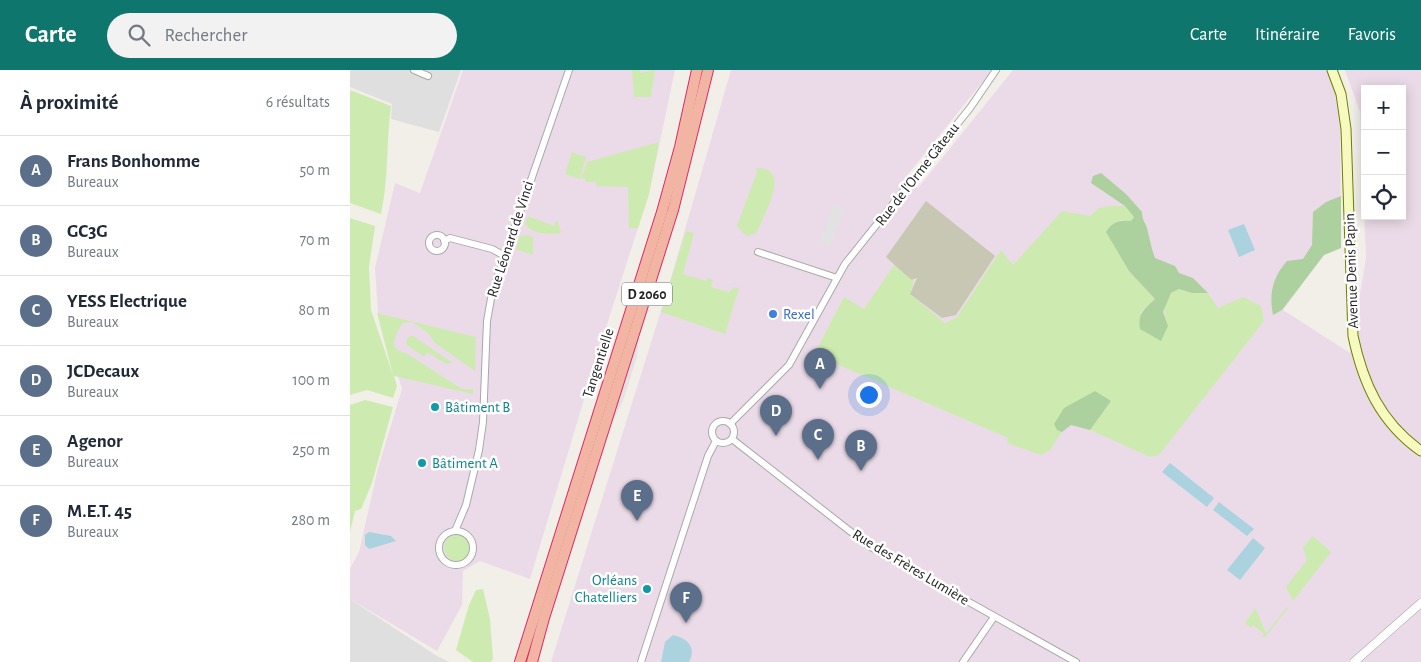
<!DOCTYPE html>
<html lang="fr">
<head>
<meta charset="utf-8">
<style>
  :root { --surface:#fff; --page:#f2f2f3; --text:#1f2937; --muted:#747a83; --line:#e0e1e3; --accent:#0f766e }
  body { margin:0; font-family:"Alegreya Sans",sans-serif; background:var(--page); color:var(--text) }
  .controls { position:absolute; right:15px; top:15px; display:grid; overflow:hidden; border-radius:0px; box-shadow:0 2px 12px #0003 }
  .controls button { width:45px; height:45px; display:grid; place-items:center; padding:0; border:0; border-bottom:1px solid var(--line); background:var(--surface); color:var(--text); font:25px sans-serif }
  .you { position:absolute; left:518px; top:324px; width:18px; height:18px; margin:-12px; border:4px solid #fff; border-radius:50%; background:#1a73e8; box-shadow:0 0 0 8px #1a73e833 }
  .badge { display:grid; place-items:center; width:32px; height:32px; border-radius:50%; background:var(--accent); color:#fff; font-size:16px; font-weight:700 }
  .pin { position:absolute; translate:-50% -41px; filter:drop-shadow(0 1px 2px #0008) }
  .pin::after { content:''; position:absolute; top:26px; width:18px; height:15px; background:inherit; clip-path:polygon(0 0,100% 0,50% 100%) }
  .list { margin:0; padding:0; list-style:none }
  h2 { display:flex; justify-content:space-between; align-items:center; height:65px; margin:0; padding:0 20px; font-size:21px }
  h2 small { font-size:16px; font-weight:400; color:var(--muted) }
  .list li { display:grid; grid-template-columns:32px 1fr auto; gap:15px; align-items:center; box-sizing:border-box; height:70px; padding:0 20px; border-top:1px solid var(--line) }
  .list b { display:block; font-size:19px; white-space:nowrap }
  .list p { margin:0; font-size:16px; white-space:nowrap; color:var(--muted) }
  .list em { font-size:16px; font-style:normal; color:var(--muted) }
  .icon { flex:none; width:28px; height:28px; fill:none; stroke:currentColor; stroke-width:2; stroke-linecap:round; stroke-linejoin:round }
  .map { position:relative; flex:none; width:1071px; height:592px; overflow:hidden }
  header { display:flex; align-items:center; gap:30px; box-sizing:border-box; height:70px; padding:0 25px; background:var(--accent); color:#fff }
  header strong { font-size:24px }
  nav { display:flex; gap:28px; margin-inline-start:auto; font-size:18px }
  .search { width:350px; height:45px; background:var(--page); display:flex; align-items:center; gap:12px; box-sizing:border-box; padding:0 18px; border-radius:28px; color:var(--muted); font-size:19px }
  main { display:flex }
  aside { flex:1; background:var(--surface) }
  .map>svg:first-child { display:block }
  .residential { fill:#e0dfdf }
  .industrial { fill:#ebdbe8; fill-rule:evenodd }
  .construction { fill:#c7c7b4 }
  .grass { fill:#cdebb0 }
  .forest { fill:#add19e }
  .parking { fill:#e2e2e2 }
  .water { fill:#aad3df }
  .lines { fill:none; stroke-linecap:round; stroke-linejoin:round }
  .minor-casing { stroke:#a9a9a9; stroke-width:8 }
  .tertiary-casing { stroke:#a9a9a9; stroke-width:9 }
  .secondary-casing { stroke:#707d05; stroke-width:11 }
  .trunk-casing { stroke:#dc2a67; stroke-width:12 }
  .minor { stroke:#fff; stroke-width:6 }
  .tertiary { stroke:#fff; stroke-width:8 }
  .secondary { stroke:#f7fabf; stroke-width:9 }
  .trunk { stroke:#f2b4a3; stroke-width:10 }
  .shop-dot { fill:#3f7fe0; stroke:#fff; stroke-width:2 }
  .culture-dot { fill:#0f9aa8; stroke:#fff; stroke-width:2 }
  .labels { text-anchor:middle; stroke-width:5; stroke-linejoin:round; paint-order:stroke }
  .shield { fill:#fff; stroke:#646464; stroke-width:1 }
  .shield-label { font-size:14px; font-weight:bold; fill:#222 }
  .street-label { font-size:15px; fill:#222; stroke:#fff }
  .shop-label { font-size:15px; fill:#366cbe; stroke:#fff; text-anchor:start }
  .culture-label { font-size:15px; fill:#0d838f; stroke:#fff; text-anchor:start }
</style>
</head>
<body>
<header>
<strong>Carte</strong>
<div class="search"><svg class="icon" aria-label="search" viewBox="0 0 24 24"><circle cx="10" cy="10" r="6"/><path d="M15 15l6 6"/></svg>Rechercher</div>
<nav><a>Carte</a><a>Itinéraire</a><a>Favoris</a></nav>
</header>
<main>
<aside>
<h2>À proximité<small>6 résultats</small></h2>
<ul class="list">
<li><span class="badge" style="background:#5c6f8a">A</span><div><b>Frans Bonhomme</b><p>Bureaux</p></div><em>50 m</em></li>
<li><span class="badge" style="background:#5c6f8a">B</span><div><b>GC3G</b><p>Bureaux</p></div><em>70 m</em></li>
<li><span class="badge" style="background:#5c6f8a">C</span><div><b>YESS Electrique</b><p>Bureaux</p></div><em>80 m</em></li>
<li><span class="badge" style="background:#5c6f8a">D</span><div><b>JCDecaux</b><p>Bureaux</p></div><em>100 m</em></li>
<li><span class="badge" style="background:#5c6f8a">E</span><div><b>Agenor</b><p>Bureaux</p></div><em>250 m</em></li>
<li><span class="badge" style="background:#5c6f8a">F</span><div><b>M.E.T. 45</b><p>Bureaux</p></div><em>280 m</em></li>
</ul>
</aside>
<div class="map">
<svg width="1071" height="592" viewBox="0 0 1071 592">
  <rect width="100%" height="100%" fill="#f2efe9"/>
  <g class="residential">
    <polygon points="0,0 111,0 89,62 41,49 42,34 0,17"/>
    <polygon points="0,529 87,586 99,592 0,592"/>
  </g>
  <g class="industrial">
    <polygon points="113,0 325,0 299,124 251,273 180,509 130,491 113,501 112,535 87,581 0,529 0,499 9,482 28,398 52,319 28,243 25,198 45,113 70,123"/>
    <path d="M381 0H642L555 108 568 118 663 0H978L986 18 990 49 991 178 974 185 933 240 1000 283 1016 188 1010 42 995 0H1071V592H201L319 215ZM1015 19H1052V146H1015Z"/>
  </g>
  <polygon class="construction" points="576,131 645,186 606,245 592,248 560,224 567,208 561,210 536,187"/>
  <g class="grass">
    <polygon points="282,0 290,0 290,3 305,0 301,27 284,27"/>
    <path d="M0 20 41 36C36 72 39 108 31 144L0 133Z"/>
    <polygon points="309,72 299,124 288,158 279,158 278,117 246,116 246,112 236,112 234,108 231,109 237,92"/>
    <polygon points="222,82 236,87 230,109 215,104"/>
    <path d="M405 98C442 96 416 140 409 158L406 163 398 166 394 164 387 156 407 102Z"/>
    <path d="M759 136H775L784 147 781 152 770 150 761 170 779 201 805 229 790 243 818 256C812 240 812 227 829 219L842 223H858L868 238 893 227 911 236 914 251 809 385 800 387 740 360 761 331 707 360 712 362 700 380 691 385 657 373 658 368 470 287 467 279 494 227 514 239 544 195 564 212 560 224 595 253 607 247 651 180 663 195 712 141 740 146 749 138Z"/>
    <path d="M178 146 204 156 206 150 208 152 211 163C199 164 183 165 175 154Z"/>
    <path d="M0 148 25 156 19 197 21 240 43 305 27 243 126 267 125 301 85 273 78 263 62 252 53 253C45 264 37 280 56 283L112 319H123V324L44 306 47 316 43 328 17 320 0 325Z"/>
    <polygon points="336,161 344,163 333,204 356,211 357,208 363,210 361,217 379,222 384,217 389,218 375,264 311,242"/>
    <polygon points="176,165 183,167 183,185 166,179 170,166"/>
    <polygon points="59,266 63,266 103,293 96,294 77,282 74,287 57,275 56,271"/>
    <polygon points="15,330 43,337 22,413 11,439 5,441 0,462 0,335"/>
    <circle cx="107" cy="478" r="13"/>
    <polygon points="963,466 981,482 943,531 936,517 957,490 953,477"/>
    <polygon points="133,519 140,549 143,588 141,592 123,592 106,580 119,535 126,520"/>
    <polygon points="937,537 938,538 915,567 912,567 914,564 903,555 901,558 895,553 905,538 916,563"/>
  </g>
  <g class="forest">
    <path d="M751 103 776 124 792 142C792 150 795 152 797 158 800 169 801 178 805 188L825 196 829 203 843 208 858 223H842L829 219 821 223 813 242 818 256 811 271 790 259C787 243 795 239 805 229L779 201 756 162C762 152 769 150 781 151L784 147 775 136 741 113 743 106Z"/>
    <path d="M991 126V178L974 185 932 240 923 245C919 224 922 208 937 191L953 189 962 175 963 142 976 132Z"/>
    <polygon points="745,321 761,331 740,360 721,355 712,362 707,360 704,354 714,338"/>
  </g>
  <g class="parking">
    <polygon points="484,134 495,138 480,177 470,173"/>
    <polygon points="289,264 287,286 274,328 266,345 260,353"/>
  </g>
  <g class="water">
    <polygon points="894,154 905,180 889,187 878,160"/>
    <polygon points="820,393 864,428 857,437 812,402"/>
    <polygon points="869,432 904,459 897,466 863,440"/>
    <polygon points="19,462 41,466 46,471 19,479 15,475 15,465"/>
    <polygon points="903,468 915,478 890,510 877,500"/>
    <path d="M323 565C337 568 347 577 339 592H311L315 572Z"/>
  </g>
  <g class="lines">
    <defs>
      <g id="minor">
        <polyline points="64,0 78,6"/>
        <circle cx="87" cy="173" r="8"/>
        <polyline points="94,171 100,168 142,179 153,185"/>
        <polyline points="408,182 487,208"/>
        <circle cx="373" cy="362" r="11"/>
        <polyline points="380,354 439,295 495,194 620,38 646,0"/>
        <polyline points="382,369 519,476 726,592"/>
        <circle cx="106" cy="478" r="17"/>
        <polyline points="105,461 116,435 129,380 133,352 137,251 142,223 219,0"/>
        <polyline points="291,592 358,386 366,371"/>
        <polyline points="613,592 644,547"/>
      </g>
      <polyline id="tertiary" points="1004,592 1071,533"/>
      <path id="secondary" d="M982 0 991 24 996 59 1003 266C1013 313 1030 352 1071 381"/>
      <g id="trunk">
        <polyline points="170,592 312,142 330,77 347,0"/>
        <polyline points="182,592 194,548 323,140 358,0"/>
      </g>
    </defs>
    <use href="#minor" class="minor-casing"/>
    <use href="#tertiary" class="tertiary-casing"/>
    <use href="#secondary" class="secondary-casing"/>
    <use href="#trunk" class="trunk-casing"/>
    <use href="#minor" class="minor"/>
    <use href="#tertiary" class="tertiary"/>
    <use href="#secondary" class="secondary"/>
    <use href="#trunk" class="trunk"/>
  </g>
  <circle class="shop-dot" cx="423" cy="244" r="5"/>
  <g class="culture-dot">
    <circle cx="85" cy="337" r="5"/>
    <circle cx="72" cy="393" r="5"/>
    <circle cx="297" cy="519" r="5"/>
  </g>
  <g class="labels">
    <rect class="shield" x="272" y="212.5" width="50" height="23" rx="4"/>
    <g class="shield-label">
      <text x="297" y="229">D 2060</text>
    </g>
    <g class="street-label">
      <text transform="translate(567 104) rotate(-52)" y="5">Rue de l'Orme Gâteau</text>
      <text transform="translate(160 169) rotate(-72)" y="5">Rue Léonard de Vinci</text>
      <text transform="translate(1001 201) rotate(-92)" y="5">Avenue Denis Papin</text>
      <text transform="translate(248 293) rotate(-72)" y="5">Tangentielle</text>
      <text transform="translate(561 497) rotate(31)" y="5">Rue des Frères Lumière</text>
    </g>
    <g class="shop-label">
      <text x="433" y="249">Rexel</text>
    </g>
    <g class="culture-label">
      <text x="95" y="342">Bâtiment B</text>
      <text x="82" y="398">Bâtiment A</text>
      <text x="287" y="515" text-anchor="end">Orléans<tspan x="287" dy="17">Chatelliers</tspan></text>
    </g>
  </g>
</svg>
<div class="controls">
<button>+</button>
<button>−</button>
<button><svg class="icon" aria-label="locate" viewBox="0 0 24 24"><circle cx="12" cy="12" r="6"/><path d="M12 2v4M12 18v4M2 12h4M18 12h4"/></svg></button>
</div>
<div class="you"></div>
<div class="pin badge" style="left:470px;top:319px;background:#5c6f8a">A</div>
<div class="pin badge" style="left:511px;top:401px;background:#5c6f8a">B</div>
<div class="pin badge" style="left:468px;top:390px;background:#5c6f8a">C</div>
<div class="pin badge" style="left:426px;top:366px;background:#5c6f8a">D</div>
<div class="pin badge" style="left:287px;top:451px;background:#5c6f8a">E</div>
<div class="pin badge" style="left:336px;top:553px;background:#5c6f8a">F</div>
</div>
</main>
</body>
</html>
